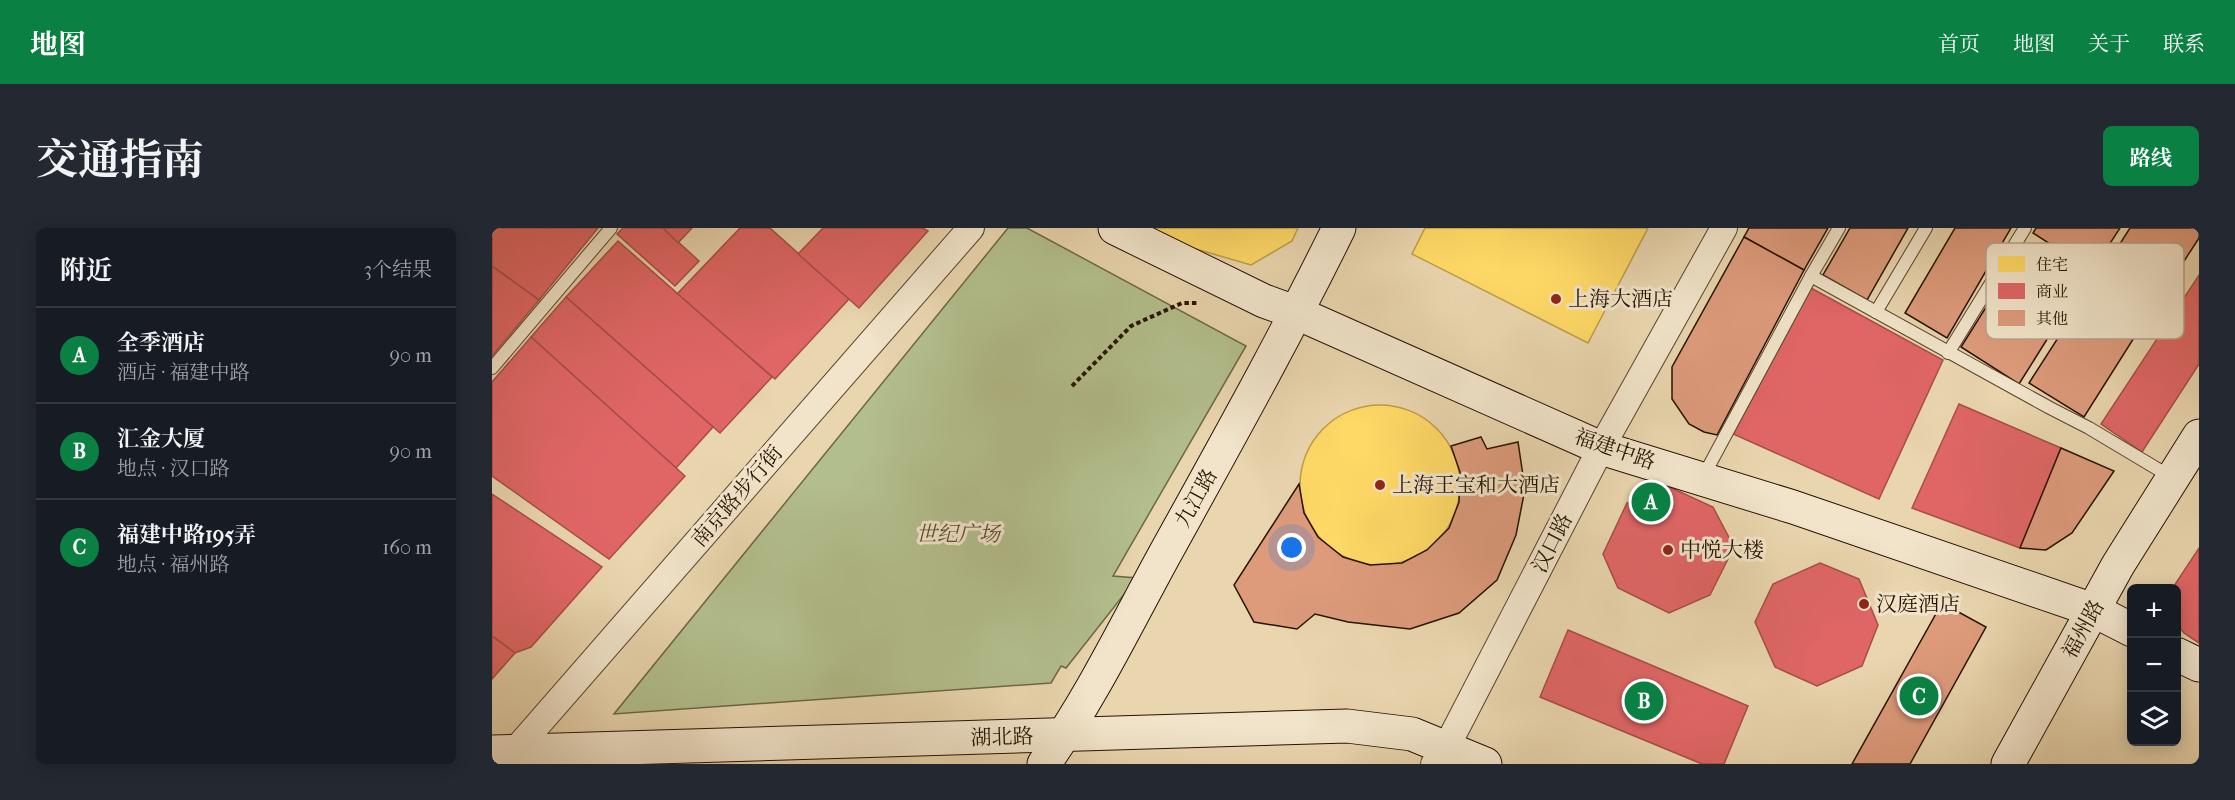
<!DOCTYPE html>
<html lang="zh">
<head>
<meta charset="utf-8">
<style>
  :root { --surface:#171b24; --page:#242831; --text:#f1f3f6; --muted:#9ea1a6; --line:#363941; --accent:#0b8043 }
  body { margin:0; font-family:"IM FELL French Canon","Noto Serif SC",serif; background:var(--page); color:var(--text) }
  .controls { position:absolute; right:18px; bottom:18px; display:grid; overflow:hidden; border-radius:9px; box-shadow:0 3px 15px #0003 }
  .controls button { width:54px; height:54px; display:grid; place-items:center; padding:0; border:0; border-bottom:2px solid var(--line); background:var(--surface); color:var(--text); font:30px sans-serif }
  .you { position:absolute; left:800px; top:320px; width:21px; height:21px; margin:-15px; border:4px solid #fff; border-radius:50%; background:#1a73e8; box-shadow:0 0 0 9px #1a73e833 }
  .badge { display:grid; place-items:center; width:39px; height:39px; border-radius:50%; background:var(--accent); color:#fff; font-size:20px; font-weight:700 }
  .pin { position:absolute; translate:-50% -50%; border:3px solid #fff; box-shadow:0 2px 6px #0006 }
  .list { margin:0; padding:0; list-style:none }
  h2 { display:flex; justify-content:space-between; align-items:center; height:78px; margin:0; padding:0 24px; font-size:26px }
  h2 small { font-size:20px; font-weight:400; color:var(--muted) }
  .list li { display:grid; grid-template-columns:39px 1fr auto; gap:18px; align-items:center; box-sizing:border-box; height:96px; padding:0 24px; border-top:2px solid var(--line) }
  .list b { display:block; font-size:22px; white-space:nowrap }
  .list p { margin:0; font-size:20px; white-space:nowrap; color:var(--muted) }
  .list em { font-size:20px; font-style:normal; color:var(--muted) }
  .icon { flex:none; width:33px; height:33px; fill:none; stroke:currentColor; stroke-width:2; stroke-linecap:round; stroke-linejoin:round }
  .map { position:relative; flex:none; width:1707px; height:536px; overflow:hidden; border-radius:9px }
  header { display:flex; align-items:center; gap:36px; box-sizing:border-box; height:84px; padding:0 30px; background:var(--accent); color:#fff }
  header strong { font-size:28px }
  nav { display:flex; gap:33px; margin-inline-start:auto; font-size:21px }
  .intro { display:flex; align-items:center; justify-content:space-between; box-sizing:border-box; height:144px; padding:0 36px }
  h1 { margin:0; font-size:42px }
  .button { padding:15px 27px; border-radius:9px; background:var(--accent); color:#fff; font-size:21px; font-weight:700 }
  main { display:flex; gap:36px; padding:0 36px }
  aside { flex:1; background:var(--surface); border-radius:9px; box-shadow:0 3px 15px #0003 }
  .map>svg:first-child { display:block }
  .green { fill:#b3be8d; stroke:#6c6846; stroke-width:1.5 }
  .homes { fill:#ffd966; stroke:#be9d47; stroke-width:1.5 }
  .shops { fill:#e06666; stroke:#a84d47; stroke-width:1.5 }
  .building { fill:#dd9b7c; stroke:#261200; stroke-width:1.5 }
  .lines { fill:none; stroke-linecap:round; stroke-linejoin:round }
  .lane-casing { stroke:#57432c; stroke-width:14 }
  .street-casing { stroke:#57432c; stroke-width:28 }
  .secondary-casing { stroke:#261200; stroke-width:35 }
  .path { stroke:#261200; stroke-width:4; stroke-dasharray:4.5 3; stroke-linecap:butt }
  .lane { stroke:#f1e4ca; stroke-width:12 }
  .street { stroke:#f1e4ca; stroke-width:26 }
  .secondary { stroke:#f1e4ca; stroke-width:33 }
  .poi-dot { fill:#8f2418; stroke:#f1e4ca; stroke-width:2 }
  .labels { text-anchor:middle; stroke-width:6; stroke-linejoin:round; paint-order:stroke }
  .poi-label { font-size:21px; fill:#261200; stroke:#f1e4ca; text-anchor:start }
  .street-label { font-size:21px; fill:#261200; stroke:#f1e4ca }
  .park-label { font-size:21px; font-style:italic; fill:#574e31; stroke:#f1e4ca }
  .key { fill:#f1e4ca; stroke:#b4a58d; stroke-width:1.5 }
  .key-label { font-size:16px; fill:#261200 }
</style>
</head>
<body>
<header>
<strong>地图</strong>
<nav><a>首页</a><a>地图</a><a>关于</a><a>联系</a></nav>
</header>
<div class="intro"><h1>交通指南</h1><a class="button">路线</a></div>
<main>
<aside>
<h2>附近<small>3个结果</small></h2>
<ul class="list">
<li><span class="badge">A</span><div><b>全季酒店</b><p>酒店 · 福建中路</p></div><em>90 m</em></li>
<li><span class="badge">B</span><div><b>汇金大厦</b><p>地点 · 汉口路</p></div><em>90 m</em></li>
<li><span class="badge">C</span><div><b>福建中路195弄</b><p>地点 · 福州路</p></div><em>160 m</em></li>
</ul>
</aside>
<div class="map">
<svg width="1707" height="536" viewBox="0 0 1707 536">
  <rect width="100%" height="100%" fill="#e9d5ae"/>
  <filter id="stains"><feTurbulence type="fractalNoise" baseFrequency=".00333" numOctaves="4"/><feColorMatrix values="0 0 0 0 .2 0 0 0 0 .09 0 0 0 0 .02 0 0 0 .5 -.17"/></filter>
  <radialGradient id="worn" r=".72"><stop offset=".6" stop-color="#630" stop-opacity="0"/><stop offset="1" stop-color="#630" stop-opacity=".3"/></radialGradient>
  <polygon class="green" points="516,0 535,0 754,118 621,348 645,350 574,440 569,438 559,455 122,486"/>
  <g class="homes">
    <polygon points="632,0 806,0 800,13 759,37"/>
    <polygon points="933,0 1156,0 1096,115 920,26"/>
    <circle cx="888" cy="257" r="80"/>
  </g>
  <g class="shops">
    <polygon points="0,0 106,0 47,72 0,38"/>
    <polygon points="131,0 171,0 207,33 183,58 125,6"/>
    <polygon points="171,0 200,0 186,15"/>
    <polygon points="248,0 278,0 357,71 283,151 185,66"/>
    <polygon points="331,0 431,0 436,3 367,80 306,26"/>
    <polygon points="126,13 280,149 228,205 74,69"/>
    <polygon points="0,38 47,72 0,128"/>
    <polygon points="1707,47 1707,136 1650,224 1609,196"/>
    <polygon points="1319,60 1451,132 1387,271 1241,206"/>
    <polygon points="74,69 221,199 184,240 39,109"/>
    <polygon points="39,109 193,248 117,331 0,248 0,154"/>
    <polygon points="1467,176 1569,220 1528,320 1420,280"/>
    <polygon points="1173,257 1221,279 1242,319 1218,367 1177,385 1126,360 1111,326 1135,275"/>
    <polygon points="0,266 110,339 39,419 23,425 0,408"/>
    <polygon points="1707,320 1707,415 1692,405 1684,395 1684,361 1680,361"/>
    <polygon points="1328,335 1367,351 1386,397 1370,438 1325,458 1283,439 1263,394 1281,356"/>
    <polygon points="1076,402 1256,478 1232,536 1210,536 1048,469"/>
    <polygon points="0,408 23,425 0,451"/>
  </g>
  <g class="building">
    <polygon points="1257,0 1336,0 1312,42 1252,9"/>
    <polygon points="1358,0 1416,0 1375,72 1331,47"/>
    <polygon points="1463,0 1519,0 1455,110 1413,85"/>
    <polygon points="1544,0 1628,0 1600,43 1541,5"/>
    <polygon points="1638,0 1707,0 1707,10 1659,84 1606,50"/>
    <polygon points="1252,9 1312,42 1225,207 1212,204 1197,196 1180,171 1180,139"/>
    <polygon points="1533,17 1591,54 1527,156 1469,119"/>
    <polygon points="1598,60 1652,94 1592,189 1537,155"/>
    <polygon points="989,209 995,221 1026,214 1033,261 1024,307 1005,352 967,385 918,401 856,394 823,386 805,401 762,394 742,357 807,256 812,285 826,309 851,329 878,337 910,335 935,322 957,300 967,274 968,244 959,218"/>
    <polygon points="1569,220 1622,243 1580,305 1554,322 1528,320"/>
    <polygon points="1450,375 1494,399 1418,536 1360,536"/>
  </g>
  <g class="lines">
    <defs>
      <g id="lane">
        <polyline points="1319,48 1558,180 1597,200 1679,249"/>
        <polyline points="1384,84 1434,0"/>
        <polyline points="1456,125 1533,0"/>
        <polyline points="0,140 119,0"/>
        <polyline points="1211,249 1319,48 1347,0"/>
      </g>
      <g id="street">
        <polyline points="14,533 479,0"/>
        <polyline points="942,536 954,520 1109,220 1232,0"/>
      </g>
      <g id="secondary">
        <polyline points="623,0 772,73 805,85 1109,220 1301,279 1601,382 1640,402"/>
        <polyline points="1684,426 1707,437"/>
        <polyline points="0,524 855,498 920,506 993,536"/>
        <path d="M552 536C599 470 635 395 674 324 733 217 793 110 847 0"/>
        <polyline points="1516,536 1626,337 1707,208"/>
      </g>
    </defs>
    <use href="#lane" class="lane-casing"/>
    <use href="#street" class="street-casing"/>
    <use href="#secondary" class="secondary-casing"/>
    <polyline class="path" points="580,158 639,98 690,75 705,75"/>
    <use href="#lane" class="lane"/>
    <use href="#street" class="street"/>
    <use href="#secondary" class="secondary"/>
  </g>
  <g class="poi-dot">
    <circle cx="1064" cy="71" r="6"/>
    <circle cx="888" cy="257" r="6"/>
    <circle cx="1176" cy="322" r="6"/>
    <circle cx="1372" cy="376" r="6"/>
  </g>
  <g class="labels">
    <g class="poi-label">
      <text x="1076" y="78">上海大酒店</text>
      <text x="900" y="264">上海王宝和大酒店</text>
      <text x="1188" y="329">中悦大楼</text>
      <text x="1384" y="383">汉庭酒店</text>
    </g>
    <g class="street-label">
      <text transform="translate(1123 221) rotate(19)" y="7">福建中路</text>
      <text transform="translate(245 268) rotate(-49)" y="7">南京路步行街</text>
      <text transform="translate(704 270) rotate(-61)" y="7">九江路</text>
      <text transform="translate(1060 315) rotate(-63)" y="7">汉口路</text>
      <text transform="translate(1591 401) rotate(-61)" y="7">福州路</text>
      <text transform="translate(510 509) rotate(-2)" y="7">湖北路</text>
    </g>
    <g class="park-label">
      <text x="466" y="313">世纪广场</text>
    </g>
  </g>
  <rect x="1494" y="15" width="198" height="96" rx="9" class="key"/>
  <rect x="1506" y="28" width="27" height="16" fill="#ffd966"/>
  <rect x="1506" y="55" width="27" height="16" fill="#e06666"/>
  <rect x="1506" y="82" width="27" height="16" fill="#dd9b7c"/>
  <g class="key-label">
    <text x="1544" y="42">住宅</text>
    <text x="1544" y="69">商业</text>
    <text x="1544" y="96">其他</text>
  </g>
  <rect width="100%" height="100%" filter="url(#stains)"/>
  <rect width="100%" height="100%" fill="url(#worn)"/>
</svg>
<div class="controls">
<button>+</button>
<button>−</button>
<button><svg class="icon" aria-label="layers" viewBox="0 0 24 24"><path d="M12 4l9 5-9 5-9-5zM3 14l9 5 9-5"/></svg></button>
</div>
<div class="you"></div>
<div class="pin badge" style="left:1159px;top:274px">A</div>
<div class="pin badge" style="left:1152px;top:473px">B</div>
<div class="pin badge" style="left:1427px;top:468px">C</div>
</div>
</main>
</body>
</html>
